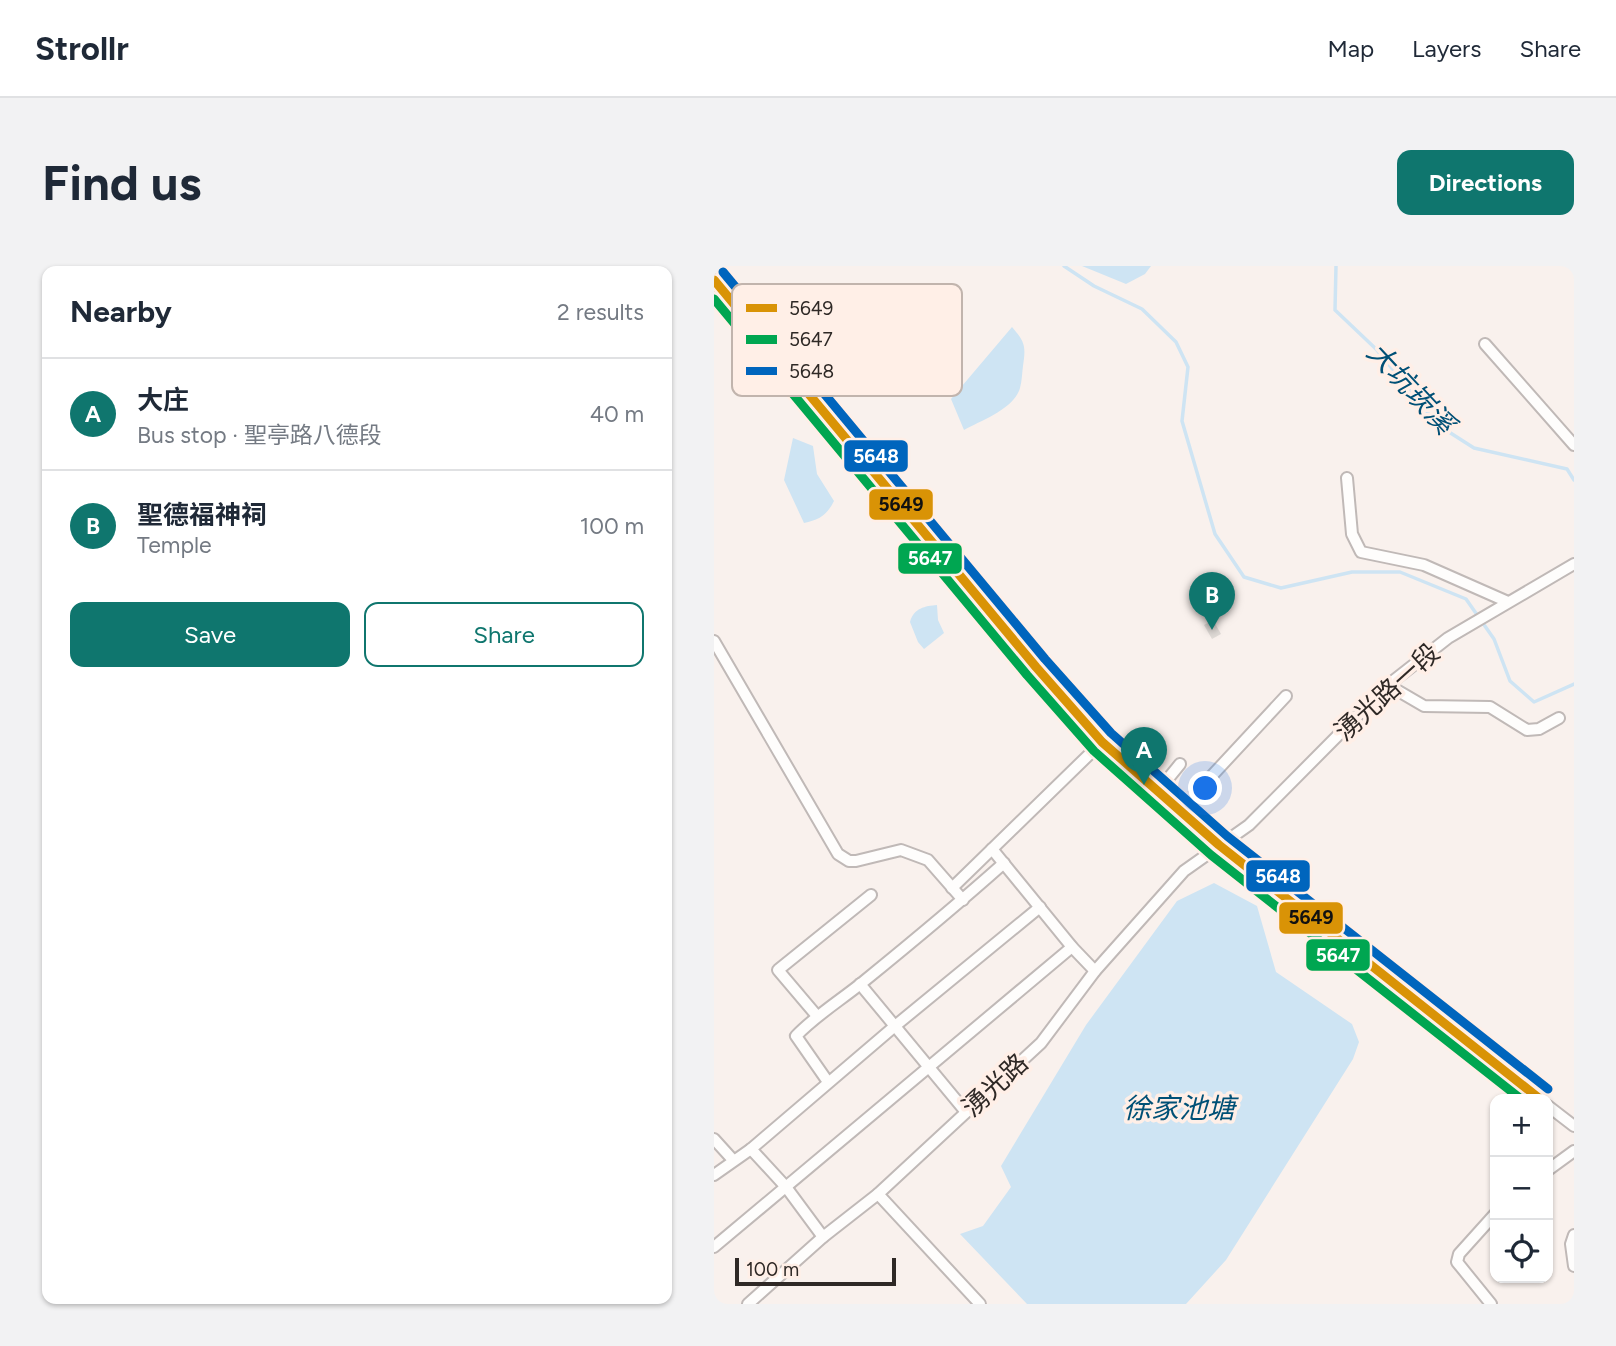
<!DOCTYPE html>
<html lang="en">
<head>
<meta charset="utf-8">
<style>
  :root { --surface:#fff; --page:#f2f2f3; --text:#1f2937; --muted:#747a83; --line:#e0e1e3; --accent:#0f766e }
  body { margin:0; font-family:Figtree,"Noto Sans TC",sans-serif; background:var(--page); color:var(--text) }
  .controls { position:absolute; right:21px; bottom:21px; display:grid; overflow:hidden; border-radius:14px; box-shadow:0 2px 5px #0004 }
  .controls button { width:63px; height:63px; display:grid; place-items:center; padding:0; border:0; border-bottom:2px solid var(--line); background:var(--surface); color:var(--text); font:35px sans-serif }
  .scale { position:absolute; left:21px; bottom:18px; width:161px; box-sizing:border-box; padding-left:7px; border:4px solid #2f2926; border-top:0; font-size:19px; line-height:24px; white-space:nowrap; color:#2f2926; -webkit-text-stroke:5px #ffefe7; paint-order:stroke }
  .you { position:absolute; left:492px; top:523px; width:24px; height:24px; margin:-18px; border:5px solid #fff; border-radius:50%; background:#1a73e8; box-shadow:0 0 0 10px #1a73e833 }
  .badge { display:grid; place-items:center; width:46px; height:46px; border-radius:50%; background:var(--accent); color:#fff; font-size:23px; font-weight:700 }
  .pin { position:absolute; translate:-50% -58px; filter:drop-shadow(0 2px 4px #0008) }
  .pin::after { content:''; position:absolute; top:37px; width:24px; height:21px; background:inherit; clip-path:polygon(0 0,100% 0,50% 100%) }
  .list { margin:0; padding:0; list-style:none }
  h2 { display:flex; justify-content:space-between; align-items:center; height:91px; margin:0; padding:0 28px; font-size:30px }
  h2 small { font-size:23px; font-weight:400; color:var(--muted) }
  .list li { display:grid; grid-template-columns:46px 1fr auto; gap:21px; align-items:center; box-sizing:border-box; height:112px; padding:0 28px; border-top:2px solid var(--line) }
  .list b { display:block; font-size:26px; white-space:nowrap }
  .list p { margin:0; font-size:23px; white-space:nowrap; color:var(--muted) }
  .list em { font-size:23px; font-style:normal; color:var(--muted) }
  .actions { display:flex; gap:14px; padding:21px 28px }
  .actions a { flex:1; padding:16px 0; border:2px solid var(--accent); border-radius:14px; text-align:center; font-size:24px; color:var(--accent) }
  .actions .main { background:var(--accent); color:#fff }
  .icon { flex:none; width:38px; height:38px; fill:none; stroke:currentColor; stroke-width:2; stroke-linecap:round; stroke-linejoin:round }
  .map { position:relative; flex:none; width:860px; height:1038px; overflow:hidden; border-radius:14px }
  header { display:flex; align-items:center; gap:42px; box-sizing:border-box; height:98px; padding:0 35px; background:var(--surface); border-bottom:2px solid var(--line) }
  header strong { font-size:33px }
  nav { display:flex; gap:38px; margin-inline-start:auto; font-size:24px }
  .intro { display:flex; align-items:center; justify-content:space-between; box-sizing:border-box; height:168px; padding:0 42px }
  h1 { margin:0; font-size:49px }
  .button { padding:18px 32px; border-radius:14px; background:var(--accent); color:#fff; font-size:24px; font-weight:700 }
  main { display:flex; gap:42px; padding:0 42px }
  aside { flex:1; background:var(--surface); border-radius:14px; box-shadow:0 2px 5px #0004 }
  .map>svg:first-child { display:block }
  .water { fill:#cee4f3 }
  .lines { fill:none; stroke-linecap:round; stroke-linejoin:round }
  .stream { stroke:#cee4f3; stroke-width:3.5 }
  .building { fill:#e0dbd7 }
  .minor-casing { stroke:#c0b9b7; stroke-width:14 }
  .minor { stroke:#fefdfc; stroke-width:10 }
  .bus-1-casing { stroke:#ffefe7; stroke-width:14 }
  .bus-2-casing { stroke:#ffefe7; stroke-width:14 }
  .bus-3-casing { stroke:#ffefe7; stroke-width:14 }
  .bus-1 { stroke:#d99306; stroke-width:9 }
  .bus-2 { stroke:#00a651; stroke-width:9 }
  .bus-3 { stroke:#0065bd; stroke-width:9 }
  .labels { text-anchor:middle; stroke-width:7; stroke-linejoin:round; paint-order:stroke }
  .street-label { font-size:26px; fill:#2f2926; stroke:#ffefe7 }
  .water-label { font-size:28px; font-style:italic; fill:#005076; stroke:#ffefe7 }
  .key { fill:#ffefe7; stroke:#c1b4ad; stroke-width:2 }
  .key-label { font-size:19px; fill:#2f2926 }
  .line-badge { stroke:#ffefe7; stroke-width:2.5 }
  .badge-label { font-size:19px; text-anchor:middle; font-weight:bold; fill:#fff }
  .pale-badge-label { font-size:19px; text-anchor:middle; font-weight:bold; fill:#111 }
</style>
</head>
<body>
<header>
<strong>Strollr</strong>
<nav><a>Map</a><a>Layers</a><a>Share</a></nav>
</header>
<div class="intro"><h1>Find us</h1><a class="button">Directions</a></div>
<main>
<aside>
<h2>Nearby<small>2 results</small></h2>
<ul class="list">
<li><span class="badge">A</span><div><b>大庄</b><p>Bus stop · 聖亭路八德段</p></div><em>40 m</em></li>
<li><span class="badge">B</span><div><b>聖德福神祠</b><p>Temple</p></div><em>100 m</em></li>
</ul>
<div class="actions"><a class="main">Save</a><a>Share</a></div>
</aside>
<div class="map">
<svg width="860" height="1038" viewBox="0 0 860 1038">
  <rect width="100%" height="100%" fill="#f9f1ed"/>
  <g class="water">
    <polygon points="368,0 437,0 431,8 412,18"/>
    <path d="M298 61C311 76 312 80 309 100 308 107 308 115 306 122 300 143 268 154 250 164L237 133Z"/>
    <path d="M79 172 99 180 103 208 120 235C113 249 105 254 90 257L70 214Z"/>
    <path d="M223 339 224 354 230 367 210 383 204 376 196 356C200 342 211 340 223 339Z"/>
    <polygon points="500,617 543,640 562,706 638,758 645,776 639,793 512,994 472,1038 313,1038 246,968 269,960 297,921 287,900 372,759 463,635"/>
  </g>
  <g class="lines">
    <g class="stream">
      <polyline points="350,0 380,20 428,43 462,76 474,101 468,155 501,268 530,311 567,322 638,306 686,306 752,333 780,373 796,415 820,436 860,418"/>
      <polyline points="622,0 621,44 662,83 724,159 760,182 853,203 860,214"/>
    </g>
  </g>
  <polygon class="building" points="499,354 507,368 498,373 490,359"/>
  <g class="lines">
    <defs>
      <g id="minor">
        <polyline points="0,14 322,401 388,476 505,579 826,833"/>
        <polyline points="771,78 860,179"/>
        <polyline points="633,212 638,268 647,286 710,299 794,336"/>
        <polyline points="0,375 124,588 135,595 142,595 187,584 214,594 249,634"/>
        <polyline points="674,419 710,440 776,441 813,464 825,463 845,452"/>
        <polyline points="444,525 466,498"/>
        <polyline points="466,544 572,430"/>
        <polyline points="278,583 358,681 381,705"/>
        <polyline points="238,622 388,476"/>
        <polyline points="146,718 252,846"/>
        <polyline points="103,750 64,704 157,629"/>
        <path d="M114 816 82 770C102 749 127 734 149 716 197 677 244 638 290 597"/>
        <polyline points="834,840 860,860"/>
        <polyline points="0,873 19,894"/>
        <polyline points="37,883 72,921 109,971"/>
        <polyline points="834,904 860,885"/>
        <polyline points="0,909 37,883 181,760 326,641"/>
        <polyline points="164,928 266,1038"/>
        <polyline points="860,969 857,978 860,1000"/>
        <polyline points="0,981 358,681"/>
        <polyline points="34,1038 109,971 164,928 327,777 381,705 470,605 535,559 674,419 734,372 860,298"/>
        <polyline points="777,1038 743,996 745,988 781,948"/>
      </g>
    </defs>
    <use href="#minor" class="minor-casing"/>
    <use href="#minor" class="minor"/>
    <defs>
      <polyline id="bus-1" points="0,14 322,401 388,476 505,579 826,833"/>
      <polyline id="bus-2" points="0,33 313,409 380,485 497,589 807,833"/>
      <polyline id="bus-3" points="9,6 331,393 397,467 513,570 834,823"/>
    </defs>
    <use href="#bus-1" class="bus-1-casing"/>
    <use href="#bus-2" class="bus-2-casing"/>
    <use href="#bus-3" class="bus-3-casing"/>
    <use href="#bus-1" class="bus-1"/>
    <use href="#bus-2" class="bus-2"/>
    <use href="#bus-3" class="bus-3"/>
  </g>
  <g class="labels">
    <g class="street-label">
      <text transform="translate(673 426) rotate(-42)" y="9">湧光路一段</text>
      <text transform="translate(281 819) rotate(-43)" y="9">湧光路</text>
    </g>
    <g class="water-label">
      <text transform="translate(697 122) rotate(47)" y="10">大坑崁溪</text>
      <text x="465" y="852">徐家池塘</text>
    </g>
  </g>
  <rect x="18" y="18" width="230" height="112" rx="10" class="key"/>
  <rect x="32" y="38" width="31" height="8" fill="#d99306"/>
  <rect x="32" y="69" width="31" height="9" fill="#00a651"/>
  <rect x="32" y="101" width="31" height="8" fill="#0065bd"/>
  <g class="key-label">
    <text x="75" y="49">5649</text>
    <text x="75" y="80">5647</text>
    <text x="75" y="112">5648</text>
  </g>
  <g class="line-badge">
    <rect x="129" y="173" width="66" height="34" rx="7" fill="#0065bd"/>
    <rect x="154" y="222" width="66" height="33" rx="7" fill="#d99306"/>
    <rect x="183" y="276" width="66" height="33" rx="7" fill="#00a651"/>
    <rect x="531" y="593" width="66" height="34" rx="7" fill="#0065bd"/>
    <rect x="564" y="635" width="66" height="34" rx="7" fill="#d99306"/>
    <rect x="591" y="672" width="66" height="34" rx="7" fill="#00a651"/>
  </g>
  <g class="badge-label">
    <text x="162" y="197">5648</text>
    <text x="216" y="299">5647</text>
    <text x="564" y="617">5648</text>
    <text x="624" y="696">5647</text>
  </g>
  <g class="pale-badge-label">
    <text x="187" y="245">5649</text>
    <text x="597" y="658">5649</text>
  </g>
</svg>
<div class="controls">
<button>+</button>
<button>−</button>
<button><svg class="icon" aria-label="locate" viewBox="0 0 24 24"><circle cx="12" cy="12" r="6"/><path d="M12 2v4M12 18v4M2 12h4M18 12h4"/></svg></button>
</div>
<div class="scale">100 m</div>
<div class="you"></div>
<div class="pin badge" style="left:430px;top:519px">A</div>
<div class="pin badge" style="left:498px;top:364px">B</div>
</div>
</main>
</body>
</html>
